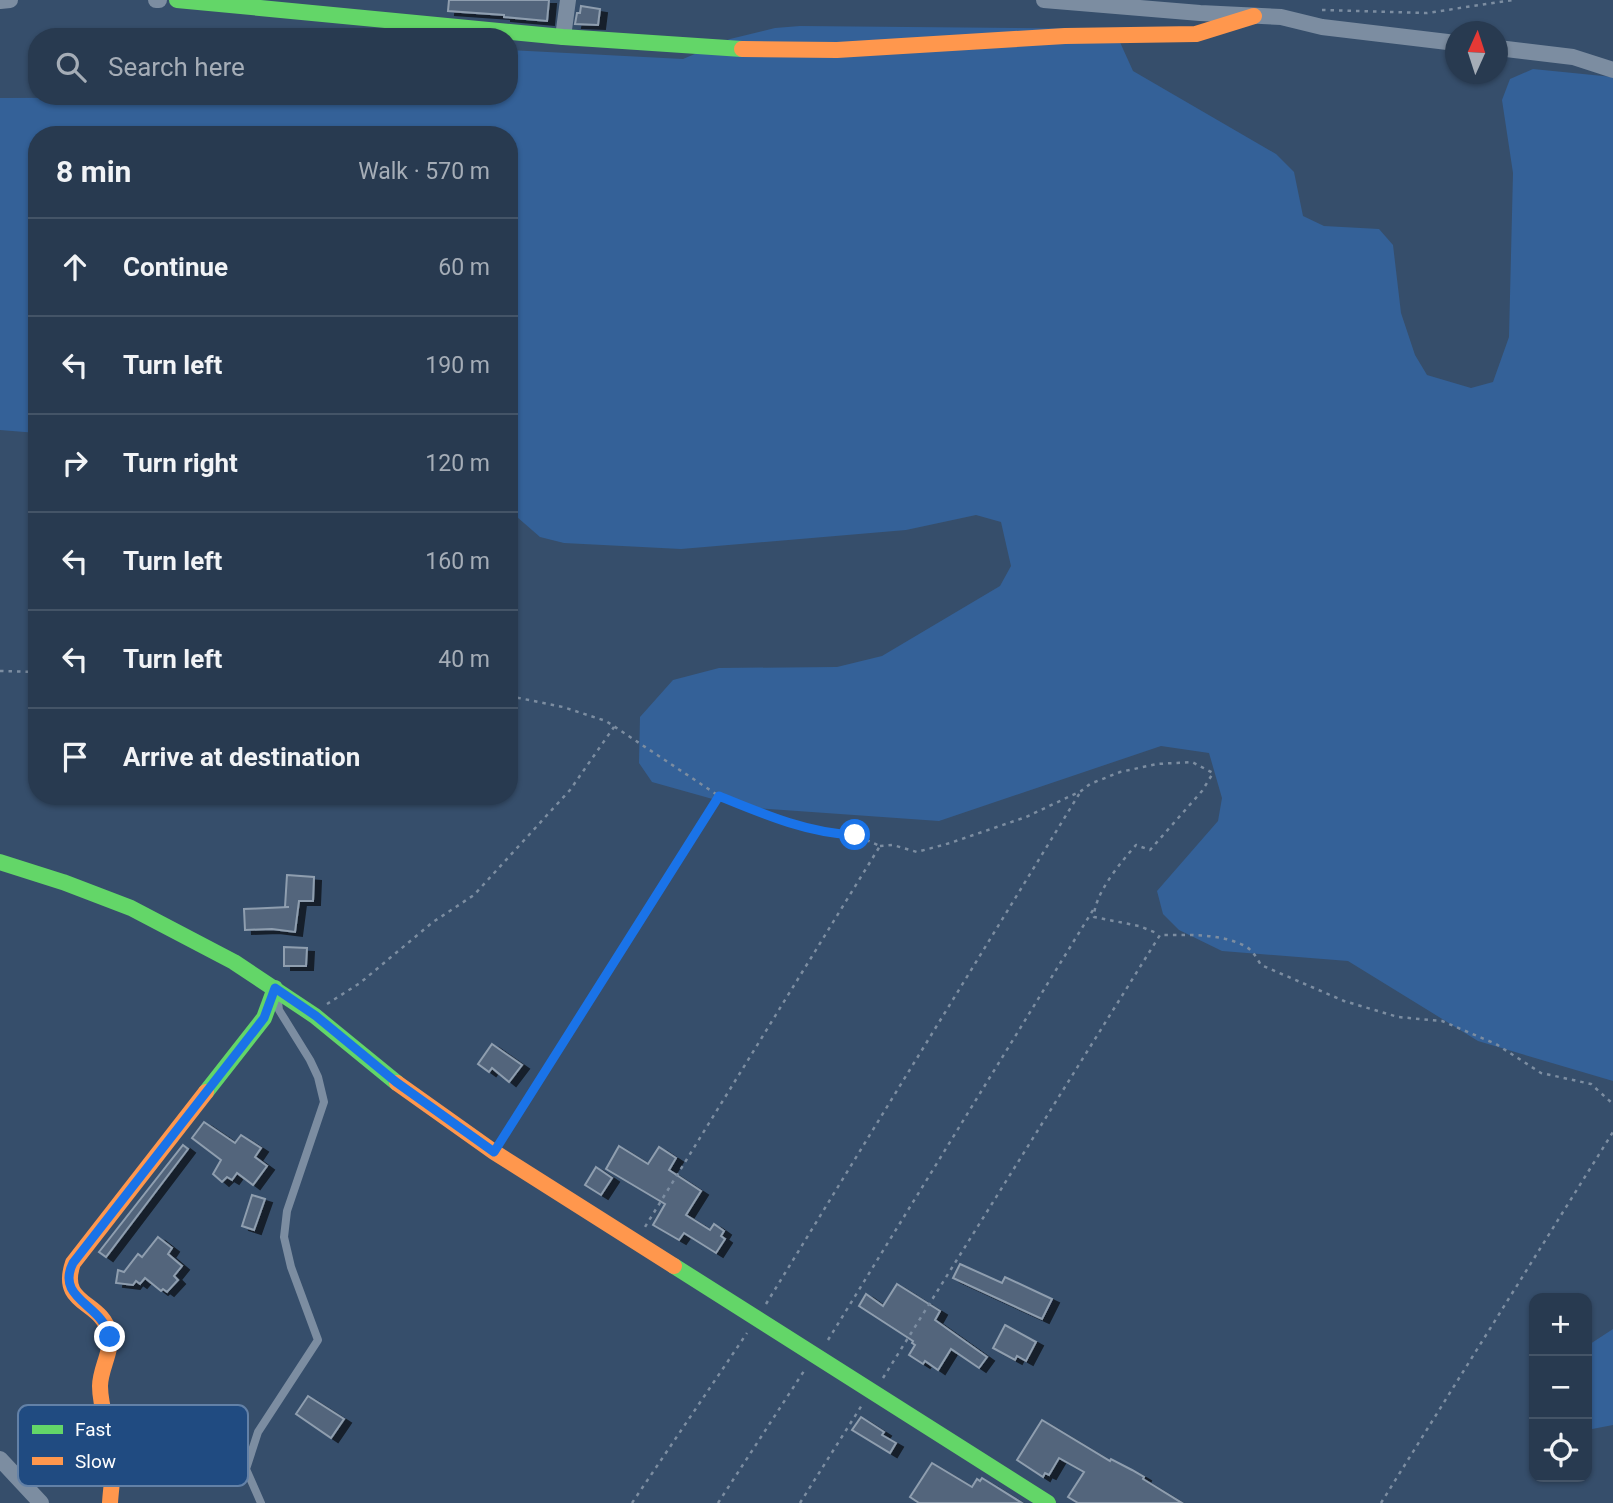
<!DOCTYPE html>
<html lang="en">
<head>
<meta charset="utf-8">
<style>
  :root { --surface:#283a50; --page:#34455a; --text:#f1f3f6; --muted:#a5adb7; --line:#445467 }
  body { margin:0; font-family:Roboto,sans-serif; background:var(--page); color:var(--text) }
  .controls { position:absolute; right:21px; bottom:21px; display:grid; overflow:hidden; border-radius:14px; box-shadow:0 2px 5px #0004 }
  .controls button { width:63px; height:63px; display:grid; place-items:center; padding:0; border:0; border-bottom:2px solid var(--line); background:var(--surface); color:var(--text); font:35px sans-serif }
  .compass { position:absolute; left:1445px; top:21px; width:63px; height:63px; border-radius:50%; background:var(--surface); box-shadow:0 2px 5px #0004; rotate:3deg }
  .stop { position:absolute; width:21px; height:21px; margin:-16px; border:5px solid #1a73e8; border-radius:50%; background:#fff }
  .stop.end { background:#1a73e8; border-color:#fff; box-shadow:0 2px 7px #0008 }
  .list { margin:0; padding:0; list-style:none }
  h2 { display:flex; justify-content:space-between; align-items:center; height:91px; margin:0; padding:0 28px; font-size:30px }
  h2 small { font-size:23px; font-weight:400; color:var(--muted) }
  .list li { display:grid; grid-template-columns:46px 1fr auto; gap:21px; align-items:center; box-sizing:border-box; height:98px; padding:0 28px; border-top:2px solid var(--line) }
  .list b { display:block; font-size:26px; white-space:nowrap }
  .list em { font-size:23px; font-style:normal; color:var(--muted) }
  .icon { flex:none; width:38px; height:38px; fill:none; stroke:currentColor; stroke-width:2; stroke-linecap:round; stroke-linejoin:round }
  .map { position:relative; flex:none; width:1613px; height:1503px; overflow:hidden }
  .search { position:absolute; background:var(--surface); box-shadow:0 2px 5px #0004; left:28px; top:28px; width:490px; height:77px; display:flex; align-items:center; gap:18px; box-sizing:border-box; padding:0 24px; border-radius:28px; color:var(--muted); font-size:26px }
  .panel { position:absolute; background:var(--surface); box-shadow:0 2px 5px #0004; left:28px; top:126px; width:490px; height:679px; border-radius:28px }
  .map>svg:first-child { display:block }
  .green { fill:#346198 }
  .building { fill:#52657c; stroke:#8f9eaf; stroke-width:2; filter:url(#shadow) }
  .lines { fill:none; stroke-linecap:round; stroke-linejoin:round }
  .path { stroke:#7c8da1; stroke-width:2.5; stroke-dasharray:3.5 5; stroke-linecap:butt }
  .lane { stroke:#7c8da1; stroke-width:8 }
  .street { stroke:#7c8da1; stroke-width:16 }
  .fast { stroke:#63d668; stroke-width:16 }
  .slow { stroke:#ff974d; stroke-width:16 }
  .route { stroke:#1a73e8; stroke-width:9 }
  .key { fill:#204b81; stroke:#6381a7; stroke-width:2 }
  .key-label { font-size:19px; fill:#fff }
</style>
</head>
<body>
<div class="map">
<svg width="1613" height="1503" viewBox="0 0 1613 1503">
  <defs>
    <filter id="shadow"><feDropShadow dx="7" dy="4" stdDeviation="0" flood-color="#0009"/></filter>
  </defs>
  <rect width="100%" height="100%" fill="#364e6b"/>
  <g class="green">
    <polygon points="800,26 1114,29 1133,71 1276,154 1294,172 1303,216 1324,226 1379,229 1393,245 1401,313 1415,355 1427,375 1471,388 1493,382 1509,337 1513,173 1502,100 1510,79 1533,69 1613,77 1613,1081 1478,1041 1348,961 1222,951 1179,930 1163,914 1157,891 1218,821 1222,798 1209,753 1161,746 939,821 741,807 652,782 639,763 640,717 673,680 719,668 837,667 882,656 1000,586 1011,566 1001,522 976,515 906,530 681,549 564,543 540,537 509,510 509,135 37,135 37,433 0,430 0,98 509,96 509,50 683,59 730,39 775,28"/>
    <polygon points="1613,1329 1613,1425 1587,1430 1587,1346"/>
  </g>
  <g class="building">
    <polygon points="449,0 549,0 547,21 504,17 504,15 448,11"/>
    <polygon points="581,6 600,9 598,25 575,24 577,13 580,13"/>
    <polygon points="287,875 314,877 313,901 299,901 295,932 272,929 245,930 244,909 289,907 285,907"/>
    <polygon points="284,947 307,948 306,966 284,966"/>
    <polygon points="492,1044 522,1065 509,1082 492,1068 489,1072 478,1064"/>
    <polygon points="204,1122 235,1143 241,1135 261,1148 255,1157 267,1166 253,1185 237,1173 232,1180 227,1177 222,1182 213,1174 221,1160 192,1138"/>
    <polygon points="183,1145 188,1149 106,1257 99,1252"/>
    <polygon points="619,1146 648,1164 659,1147 676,1158 669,1170 701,1191 686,1215 710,1230 714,1224 724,1231 721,1236 725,1239 716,1253 684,1233 679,1240 653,1225 665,1204 606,1169"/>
    <polygon points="596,1167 612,1178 601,1195 585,1185"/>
    <polygon points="252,1195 265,1199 254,1230 242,1226"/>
    <polygon points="158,1237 172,1248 168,1254 182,1266 174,1276 178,1280 167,1292 163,1289 161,1291 145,1278 140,1284 136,1281 133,1285 116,1283 118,1270 124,1272 138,1254 142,1257"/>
    <polygon points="960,1264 1002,1283 1005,1277 1052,1299 1042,1319 953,1278"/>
    <polygon points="897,1284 940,1311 935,1320 987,1357 979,1368 951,1349 938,1370 925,1361 923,1364 909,1355 915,1345 912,1343 913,1341 859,1306 866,1294 883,1306"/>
    <polygon points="1005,1325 1036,1342 1026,1361 1017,1356 1015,1360 993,1348"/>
    <polygon points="308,1396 344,1419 331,1438 296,1414"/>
    <polygon points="861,1417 884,1432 882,1435 896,1443 890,1453 852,1430"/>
    <polygon points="1042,1420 1110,1461 1111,1459 1132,1470 1144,1477 1143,1479 1182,1503 1078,1503 1068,1497 1084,1472 1059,1458 1049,1475 1045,1473 1043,1477 1017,1460"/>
    <polygon points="932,1463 972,1487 977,1479 980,1481 982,1478 1022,1503 919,1503 910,1497"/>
  </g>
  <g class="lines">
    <g class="path">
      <polyline points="1322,10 1427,13 1513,0"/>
      <polyline points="0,671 37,672"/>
      <polyline points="509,696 563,707 606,721 719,796 769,817 828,834 855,835 880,846 645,1227"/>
      <path d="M880 846 893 845 917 852 950 843 1026 817 1081 791 1090 784 1120 772 1157 764 1192 762 1213 773 1202 791 1150 850 1136 845C1121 862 1094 894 1094 917L1139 926 1159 934"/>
      <polyline points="327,1004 360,983 433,922 474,895 570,790 614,727"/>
      <polyline points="504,1136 719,796"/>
      <polyline points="766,1304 1081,791"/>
      <polyline points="828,1340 1093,910"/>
      <path d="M883 1378 1160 935C1187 935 1218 933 1243 945 1252 949 1256 957 1261 965L1344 1001 1398 1017 1442 1021 1496 1044 1541 1073 1591 1084 1613 1104"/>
      <polyline points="632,1503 747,1333"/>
      <polyline points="718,1503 804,1371"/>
      <polyline points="800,1503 862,1405"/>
      <polyline points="1381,1503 1613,1132"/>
    </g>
    <polyline class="lane" points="261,1503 246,1469 258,1432 318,1340 291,1267 284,1237 287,1211 324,1102 318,1077 310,1060 279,1010 278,1002"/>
    <g class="street">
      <polyline points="156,0 159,0"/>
      <polyline points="1044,0 1200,13 1281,17 1322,27 1456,43"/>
      <polyline points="0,1 10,0"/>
      <polyline points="563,37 568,0"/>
      <polyline points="1498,48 1573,57 1613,70"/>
      <polyline points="0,1459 41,1503"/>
    </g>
    <g class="fast">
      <polyline points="177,0 563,37 742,49"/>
      <polyline points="0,862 63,882 131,908 234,962 315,1016 397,1083"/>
      <polyline points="206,1092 264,1018 275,988"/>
      <polyline points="674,1266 1048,1503"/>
    </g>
    <g class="slow">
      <polyline points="742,49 837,50 1065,36 1196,34 1254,16"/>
      <polyline points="397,1083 494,1152 674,1266"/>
      <path d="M110 1503C111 1485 115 1467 112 1449 109 1428 100 1408 100 1386 100 1368 113 1351 109 1333 102 1300 58 1306 73 1263L206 1092"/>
    </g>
  </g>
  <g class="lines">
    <path class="route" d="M110 1337C102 1304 55 1299 73 1263L264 1018 275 988 316 1016 396 1082 494 1152 719 796C763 814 807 833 855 835"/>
  </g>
  <rect x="18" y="1405" width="230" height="81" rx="10" class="key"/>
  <rect x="32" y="1425" width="31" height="9" fill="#63d668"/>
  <rect x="32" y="1457" width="31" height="8" fill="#ff974d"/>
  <g class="key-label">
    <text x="75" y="1436">Fast</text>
    <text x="75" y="1468">Slow</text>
  </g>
</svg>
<div class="controls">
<button>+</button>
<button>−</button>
<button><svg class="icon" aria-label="locate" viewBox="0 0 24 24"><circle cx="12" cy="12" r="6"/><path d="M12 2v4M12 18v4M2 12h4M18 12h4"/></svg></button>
</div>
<svg class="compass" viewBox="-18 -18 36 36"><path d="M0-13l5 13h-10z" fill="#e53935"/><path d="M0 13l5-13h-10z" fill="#a5adb7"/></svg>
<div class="stop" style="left:855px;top:835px"></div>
<div class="stop end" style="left:110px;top:1337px"></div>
<div class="search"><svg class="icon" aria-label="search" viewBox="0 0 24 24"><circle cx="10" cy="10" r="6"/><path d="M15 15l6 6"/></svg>Search here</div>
<section class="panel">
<h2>8 min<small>Walk · 570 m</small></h2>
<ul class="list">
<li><svg class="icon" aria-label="ahead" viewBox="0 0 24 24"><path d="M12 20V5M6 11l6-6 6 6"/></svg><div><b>Continue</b></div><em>60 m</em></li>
<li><svg class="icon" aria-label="left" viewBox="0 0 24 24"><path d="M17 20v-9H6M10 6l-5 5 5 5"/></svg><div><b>Turn left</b></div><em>190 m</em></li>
<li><svg class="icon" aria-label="right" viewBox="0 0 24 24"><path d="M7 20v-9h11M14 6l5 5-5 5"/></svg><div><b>Turn right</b></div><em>120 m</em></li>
<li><svg class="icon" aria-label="left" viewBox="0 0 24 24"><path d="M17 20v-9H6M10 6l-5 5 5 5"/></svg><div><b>Turn left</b></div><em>160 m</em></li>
<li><svg class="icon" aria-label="left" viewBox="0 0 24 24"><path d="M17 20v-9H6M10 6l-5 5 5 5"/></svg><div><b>Turn left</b></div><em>40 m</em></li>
<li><svg class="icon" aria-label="arrive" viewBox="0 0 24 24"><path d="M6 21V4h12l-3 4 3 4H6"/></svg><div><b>Arrive at destination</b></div></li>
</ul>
</section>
</div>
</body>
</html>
